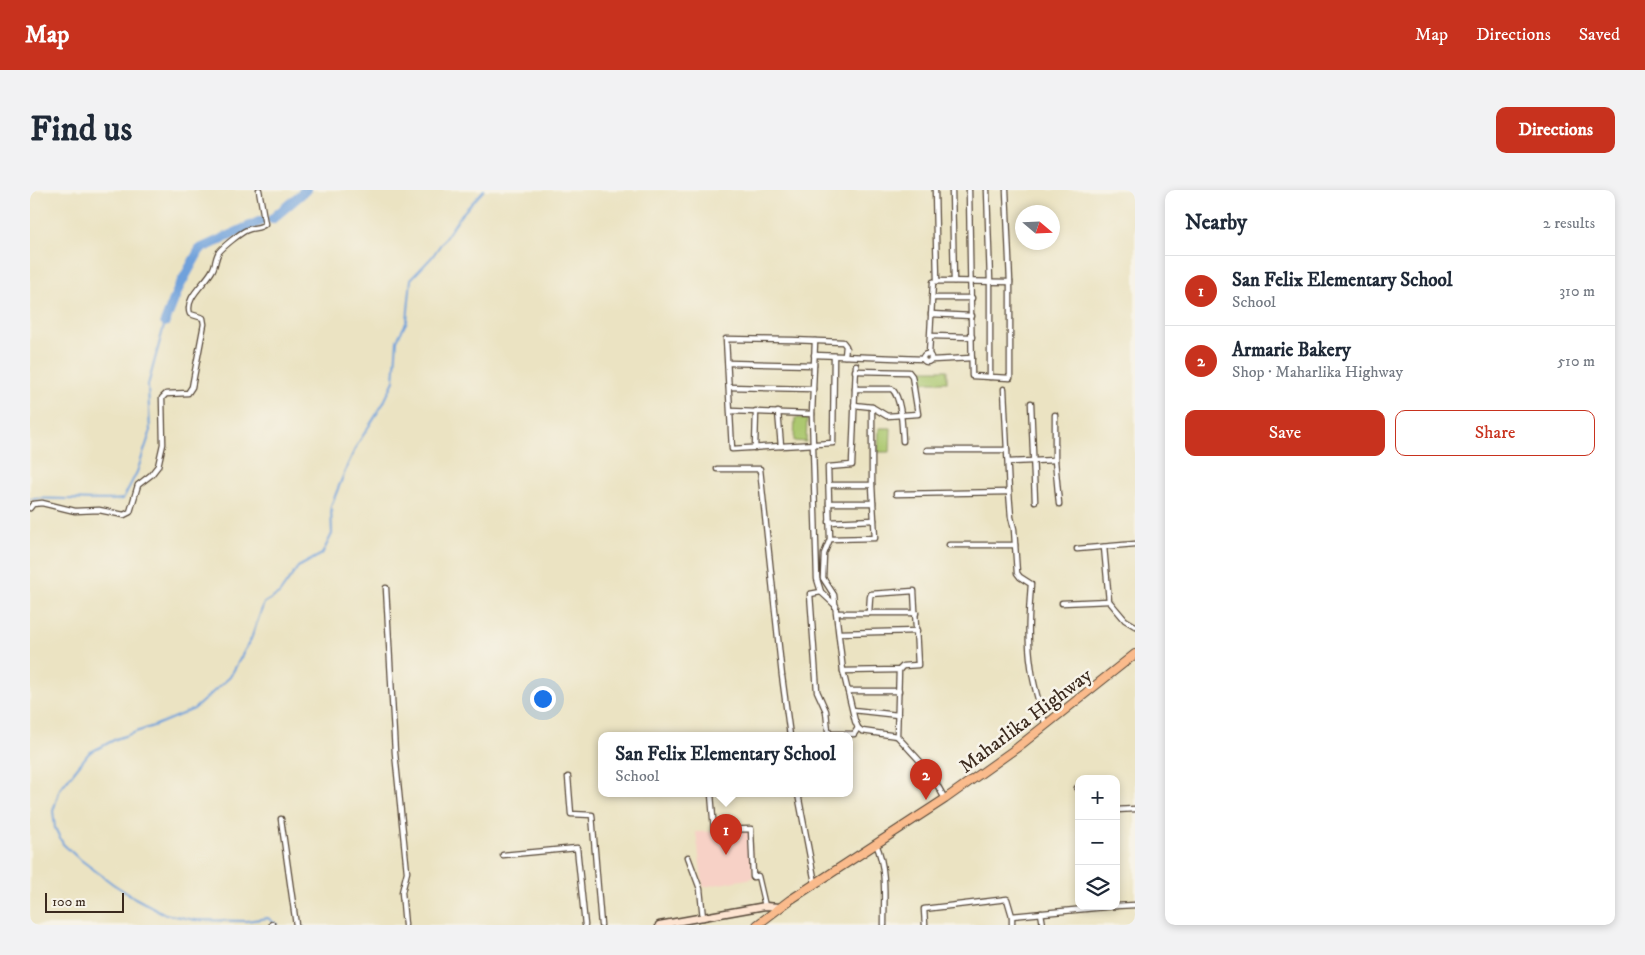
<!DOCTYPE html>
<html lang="en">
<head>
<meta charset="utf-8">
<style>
  :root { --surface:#fff; --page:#f2f2f3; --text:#1f2937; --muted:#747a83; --line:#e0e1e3; --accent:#c8321e }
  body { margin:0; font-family:"IM FELL DW Pica",serif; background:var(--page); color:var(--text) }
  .controls { position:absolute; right:15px; bottom:15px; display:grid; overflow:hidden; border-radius:10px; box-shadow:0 2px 8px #0003 }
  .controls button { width:45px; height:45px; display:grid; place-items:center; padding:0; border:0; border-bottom:1px solid var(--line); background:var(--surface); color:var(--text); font:25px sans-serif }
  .compass { position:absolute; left:985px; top:15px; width:45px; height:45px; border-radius:50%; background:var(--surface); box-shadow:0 2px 8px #0003; rotate:109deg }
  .scale { position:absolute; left:15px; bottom:12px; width:79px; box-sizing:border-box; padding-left:5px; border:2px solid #3b2a1e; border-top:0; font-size:14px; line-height:18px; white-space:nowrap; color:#3b2a1e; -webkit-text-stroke:4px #f7f3e8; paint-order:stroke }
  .you { position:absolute; left:512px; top:508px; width:18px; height:18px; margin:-12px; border:4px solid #fff; border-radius:50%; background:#1a73e8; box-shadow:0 0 0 8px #1a73e833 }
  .badge { display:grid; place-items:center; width:32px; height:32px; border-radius:50%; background:var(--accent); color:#fff; font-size:16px; font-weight:700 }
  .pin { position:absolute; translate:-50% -41px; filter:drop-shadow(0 1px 2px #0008) }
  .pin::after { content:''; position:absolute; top:26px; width:18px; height:15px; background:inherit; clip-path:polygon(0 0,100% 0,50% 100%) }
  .popup { position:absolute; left:568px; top:542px; width:255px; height:65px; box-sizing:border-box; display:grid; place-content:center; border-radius:10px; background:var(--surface); filter:drop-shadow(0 1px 4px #0005); font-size:16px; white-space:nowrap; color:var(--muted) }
  .popup b { font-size:19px; color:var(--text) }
  .popup::after { content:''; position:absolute; left:50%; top:100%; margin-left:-10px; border:10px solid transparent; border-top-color:var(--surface) }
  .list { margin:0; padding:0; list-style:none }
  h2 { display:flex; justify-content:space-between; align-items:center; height:65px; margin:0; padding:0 20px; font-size:21px }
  h2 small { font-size:16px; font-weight:400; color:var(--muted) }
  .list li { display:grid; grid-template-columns:32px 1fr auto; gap:15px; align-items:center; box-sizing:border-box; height:70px; padding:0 20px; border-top:1px solid var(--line) }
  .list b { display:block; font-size:19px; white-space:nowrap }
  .list p { margin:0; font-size:16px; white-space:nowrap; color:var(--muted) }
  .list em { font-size:16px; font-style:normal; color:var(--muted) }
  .actions { display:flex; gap:10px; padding:15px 20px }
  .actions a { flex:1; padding:11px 0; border:1px solid var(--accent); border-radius:10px; text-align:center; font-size:18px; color:var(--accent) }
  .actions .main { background:var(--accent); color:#fff }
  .icon { flex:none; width:28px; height:28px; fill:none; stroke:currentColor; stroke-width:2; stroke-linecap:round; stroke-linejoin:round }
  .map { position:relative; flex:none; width:1105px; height:735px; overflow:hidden; border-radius:10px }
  header { display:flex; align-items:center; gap:30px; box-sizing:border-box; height:70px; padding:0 25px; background:var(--accent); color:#fff }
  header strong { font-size:24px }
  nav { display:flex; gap:28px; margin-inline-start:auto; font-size:18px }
  .intro { display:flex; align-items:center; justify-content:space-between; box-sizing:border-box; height:120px; padding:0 30px }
  h1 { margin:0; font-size:35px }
  .button { padding:12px 22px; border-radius:10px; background:var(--accent); color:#fff; font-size:18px; font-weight:700 }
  main { display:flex; gap:30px; padding:0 30px }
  aside { flex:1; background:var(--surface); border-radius:10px; box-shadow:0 2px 8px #0003 }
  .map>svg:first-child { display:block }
  .built { fill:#f7d1c6 }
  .garden { fill:#acc86f; stroke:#747946 }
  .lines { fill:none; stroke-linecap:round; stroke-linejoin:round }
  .stream { stroke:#70a1db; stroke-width:2 }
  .river { stroke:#70a1db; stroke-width:10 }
  .street-casing { stroke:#554637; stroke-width:7 }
  .secondary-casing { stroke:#554637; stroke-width:9 }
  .highway-casing { stroke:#554637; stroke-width:10 }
  .street { stroke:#fff; stroke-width:4.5 }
  .secondary { stroke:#fde4d1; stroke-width:6 }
  .highway { stroke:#fabb8c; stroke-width:8 }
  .labels { text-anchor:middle; stroke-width:5; stroke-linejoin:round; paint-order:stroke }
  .street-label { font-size:20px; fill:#3b2a1e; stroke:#f7f3e8 }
</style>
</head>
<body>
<header>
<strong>Map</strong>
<nav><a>Map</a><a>Directions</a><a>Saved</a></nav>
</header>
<div class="intro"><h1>Find us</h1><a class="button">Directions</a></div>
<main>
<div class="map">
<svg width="1105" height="735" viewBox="0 0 1105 735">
  <rect width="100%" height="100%" fill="#f7f3e8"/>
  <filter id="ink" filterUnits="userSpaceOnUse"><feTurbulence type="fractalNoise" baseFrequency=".02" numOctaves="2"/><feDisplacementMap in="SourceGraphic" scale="10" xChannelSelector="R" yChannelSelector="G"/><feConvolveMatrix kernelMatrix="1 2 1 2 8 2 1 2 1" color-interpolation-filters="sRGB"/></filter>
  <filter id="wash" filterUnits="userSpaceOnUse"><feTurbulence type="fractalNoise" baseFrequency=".0096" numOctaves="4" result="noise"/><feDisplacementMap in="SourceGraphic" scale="20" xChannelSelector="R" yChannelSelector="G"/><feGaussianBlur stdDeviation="1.12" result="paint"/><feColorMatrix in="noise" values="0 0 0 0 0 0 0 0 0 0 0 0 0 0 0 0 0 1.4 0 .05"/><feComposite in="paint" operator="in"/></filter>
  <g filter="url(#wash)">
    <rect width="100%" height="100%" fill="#ebe3c2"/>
    <polygon class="built" points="721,640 723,688 673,697 666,642"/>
    <g class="garden">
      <rect x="893" y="180" width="24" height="12"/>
      <polygon points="765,228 777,228 776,252 764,251"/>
      <polygon points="849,238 861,238 860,262 848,262"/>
    </g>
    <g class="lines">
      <g class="stream">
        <path d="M0 309C31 307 62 312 93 309L107 282 120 243 118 195 135 132"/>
        <polyline points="247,735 238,728 216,731 165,730 135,724 105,708 83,694 47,667 33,654 25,638 23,621 30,599 59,563 86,549 126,535 164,519 200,487 221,449 234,413 249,404 268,377 292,364 302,344 301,316 318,274 327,255 353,214 364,191 367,150 377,131 381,89 402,67 431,25 454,0"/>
      </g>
      <g class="river">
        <polyline points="242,29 276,0"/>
        <polyline points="135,132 149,97 170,59 231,31"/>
      </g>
    </g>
  </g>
  <g filter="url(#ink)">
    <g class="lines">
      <defs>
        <g id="street">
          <polyline points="905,0 907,91"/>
          <polyline points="922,0 924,91"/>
          <polyline points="939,0 942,186 980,188 980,92 976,0"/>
          <polyline points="957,0 960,91 960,187"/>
          <polyline points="902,108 942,108"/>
          <polyline points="901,124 942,126"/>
          <polyline points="901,146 942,147"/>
          <polyline points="785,151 782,224 787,389 791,402 806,416"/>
          <circle cx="897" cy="168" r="4"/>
          <polyline points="899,164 903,92 907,91 980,92"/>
          <polyline points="784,165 893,169"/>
          <polyline points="804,166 803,253 702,259 696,149 762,150 813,152 816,156 815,166"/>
          <polyline points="902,170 942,168"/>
          <polyline points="698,173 784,175"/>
          <polyline points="826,175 822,275 798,277 800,349 794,364 793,388 804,405 813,481 825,531 828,538 832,541 867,546 900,582 915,609"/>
          <polyline points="699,197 783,199"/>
          <path d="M825 199H862C872 209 872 237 873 251"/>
          <path d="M974 199 979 302 981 327 984 339 987 383 990 387 1001 394C999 421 997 449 1001 475 1003 496 1010 516 1016 536"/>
          <polyline points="1001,213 1005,311"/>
          <polyline points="824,215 842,217 857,226 888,224 882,186 879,182 825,181"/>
          <polyline points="701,221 782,224"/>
          <polyline points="748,222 751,256"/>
          <polyline points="1025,225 1025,270 1029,314"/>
          <polyline points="725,258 726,221"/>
          <polyline points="897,260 977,260"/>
          <polyline points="979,272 1025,270"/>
          <polyline points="687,279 730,279 752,486 760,546"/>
          <polyline points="799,295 842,295"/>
          <polyline points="866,304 979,302"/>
          <polyline points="799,313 843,313"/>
          <path d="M0 318 3 314 12 313 45 321 69 320 94 325 100 322 108 295 121 285 128 276 133 254 132 208 136 204 158 203 162 197 174 134 173 128 160 124C154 108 175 94 182 81 186 75 185 68 189 62 194 56 210 43 217 40 223 37 230 39 235 34L229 0"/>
          <polyline points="799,332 844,330"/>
          <polyline points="800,349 845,348 842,295 842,217"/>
          <polyline points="919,355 985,355"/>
          <polyline points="1074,357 1079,411 1095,430 1105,436"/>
          <polyline points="1047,359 1105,354"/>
          <polyline points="356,398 365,563 377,682 372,702 375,735"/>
          <polyline points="791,402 780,404 787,501 796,521 798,541 801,544 824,544 828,538"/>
          <polyline points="1032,413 1079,411"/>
          <polyline points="807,423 886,423"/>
          <polyline points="809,443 887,441"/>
          <polyline points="813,481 869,480 873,476 888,475 884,401 841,404 840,407 839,423"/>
          <polyline points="818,501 869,501"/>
          <polyline points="823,520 868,525"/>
          <polyline points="867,546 869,480"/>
          <polyline points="538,587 541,624 562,625 571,735"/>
          <polyline points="1047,598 1049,600"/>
          <polyline points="681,604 684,640 721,639 723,687 728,686 735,716"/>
          <polyline points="768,604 785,693"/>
          <polyline points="1086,620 1105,619"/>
          <polyline points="251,629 266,735"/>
          <path d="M846 654C857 678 854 709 854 735"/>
          <polyline points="473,665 547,658 555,735"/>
          <polyline points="658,667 670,699 673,728"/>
          <polyline points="1086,716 1105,715"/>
          <polyline points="1011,723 1013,735"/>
          <polyline points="982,726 1086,716"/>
          <polyline points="242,734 242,735"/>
          <polyline points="895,735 894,719 977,709 982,726 982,735"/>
        </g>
        <polyline id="secondary" points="629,735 735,716 750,717"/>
        <polyline id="highway" points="727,735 760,710 915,609 988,557 1105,464"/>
      </defs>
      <use href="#street" class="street-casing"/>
      <use href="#secondary" class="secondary-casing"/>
      <use href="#highway" class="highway-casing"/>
      <use href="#street" class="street"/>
      <use href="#secondary" class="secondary"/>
      <use href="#highway" class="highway"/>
    </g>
  </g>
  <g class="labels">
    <g class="street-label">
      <text transform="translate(995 530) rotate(-37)" y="7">Maharlika Highway</text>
    </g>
  </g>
</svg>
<div class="controls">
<button>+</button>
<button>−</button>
<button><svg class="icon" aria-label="layers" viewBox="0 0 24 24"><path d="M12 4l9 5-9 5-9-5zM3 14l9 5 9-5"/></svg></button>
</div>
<svg class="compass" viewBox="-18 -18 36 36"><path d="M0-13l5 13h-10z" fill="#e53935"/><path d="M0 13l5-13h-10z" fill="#747a83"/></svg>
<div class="scale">100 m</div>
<div class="you"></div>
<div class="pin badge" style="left:696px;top:665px">1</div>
<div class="popup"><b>San Felix Elementary School</b>School</div>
<div class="pin badge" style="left:896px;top:610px">2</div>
</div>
<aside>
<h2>Nearby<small>2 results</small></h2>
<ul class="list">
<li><span class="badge">1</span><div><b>San Felix Elementary School</b><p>School</p></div><em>310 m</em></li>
<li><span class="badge">2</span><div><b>Armarie Bakery</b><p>Shop · Maharlika Highway</p></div><em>510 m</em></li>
</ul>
<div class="actions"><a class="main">Save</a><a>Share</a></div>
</aside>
</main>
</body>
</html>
